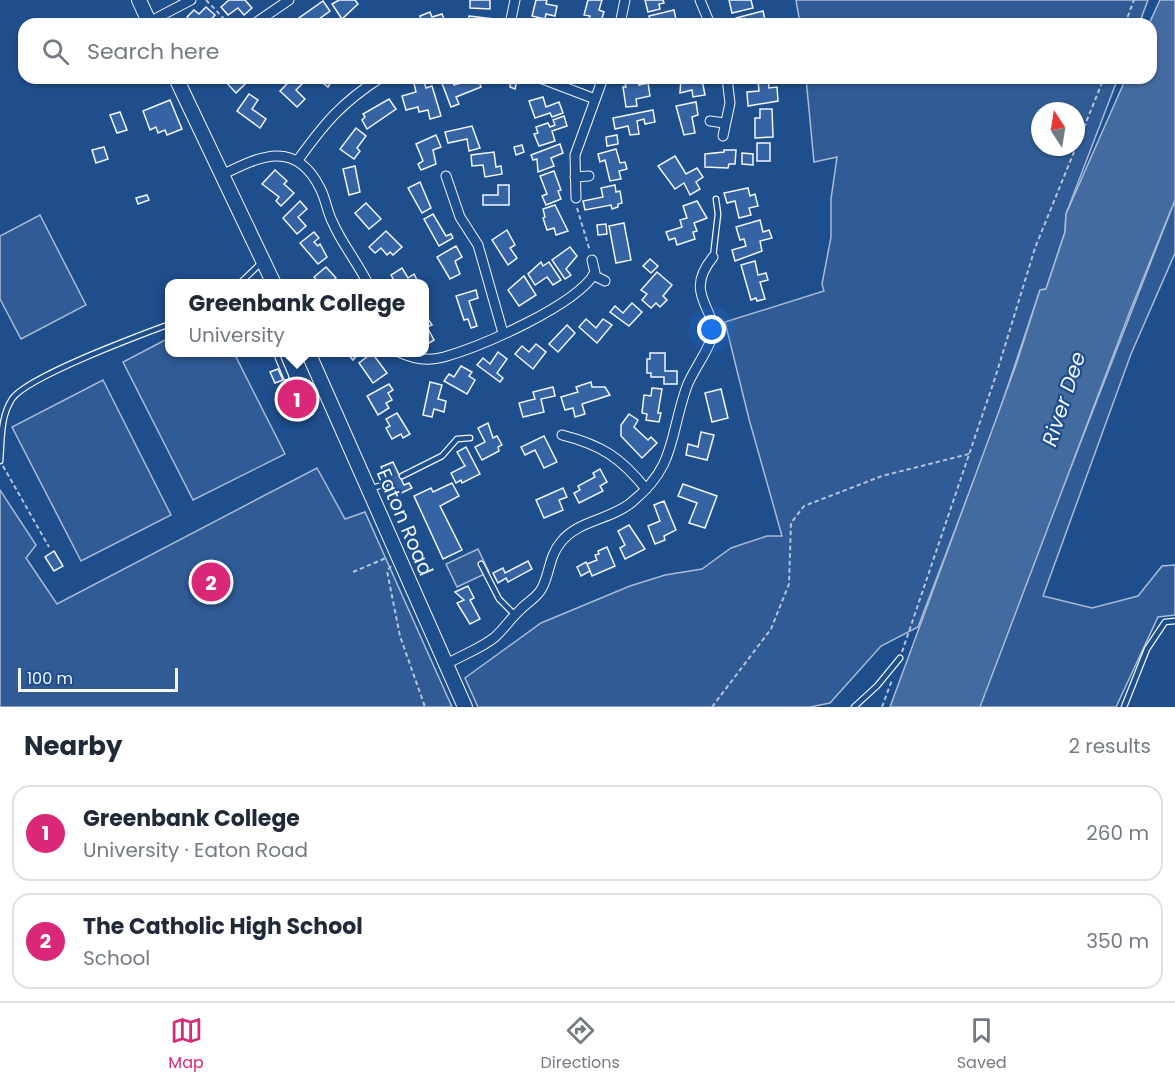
<!DOCTYPE html>
<html lang="en">
<head>
<meta charset="utf-8">
<style>
  :root { --surface:#fff; --page:#f6f6f7; --text:#1f2937; --muted:#747a83; --line:#e0e1e3; --accent:#db2777 }
  body { margin:0; font-family:Poppins,sans-serif; background:var(--page); color:var(--text) }
  .compass { position:absolute; left:1031px; top:102px; width:54px; height:54px; border-radius:50%; background:var(--surface); box-shadow:0 2px 4px #0004; rotate:348deg }
  .scale { position:absolute; left:18px; bottom:15px; width:160px; box-sizing:border-box; padding-left:6px; border:3px solid #f2f6ff; border-top:0; font-size:16px; line-height:21px; white-space:nowrap; color:#f2f6ff; -webkit-text-stroke:4px #1f4e8c; paint-order:stroke }
  .you { position:absolute; left:712px; top:330px; width:21px; height:21px; margin:-15px; border:4px solid #fff; border-radius:50%; background:#1a73e8; box-shadow:0 0 0 9px #1a73e833 }
  .badge { display:grid; place-items:center; width:39px; height:39px; border-radius:50%; background:var(--accent); color:#fff; font-size:20px; font-weight:700 }
  .pin { position:absolute; translate:-50% -50%; border:3px solid #fff; box-shadow:0 2px 6px #0006 }
  .popup { position:absolute; left:165px; top:279px; width:264px; height:78px; box-sizing:border-box; display:grid; place-content:center; border-radius:12px; background:var(--surface); filter:drop-shadow(0 2px 4px #0005); font-size:20px; white-space:nowrap; color:var(--muted) }
  .popup b { font-size:22px; color:var(--text) }
  .popup::after { content:''; position:absolute; left:50%; top:100%; margin-left:-12px; border:12px solid transparent; border-top-color:var(--surface) }
  .list { margin:0; padding:0; list-style:none }
  h2 { display:flex; justify-content:space-between; align-items:center; height:78px; margin:0; padding:0 24px; font-size:26px }
  h2 small { font-size:20px; font-weight:400; color:var(--muted) }
  .list li { display:grid; grid-template-columns:39px 1fr auto; gap:18px; align-items:center; box-sizing:border-box; height:96px; margin:0 12px 12px; padding:0 12px; border:2px solid var(--line); border-radius:18px }
  .list b { display:block; font-size:22px; white-space:nowrap }
  .list p { margin:0; font-size:20px; white-space:nowrap; color:var(--muted) }
  .list em { font-size:20px; font-style:normal; color:var(--muted) }
  .icon { flex:none; width:33px; height:33px; fill:none; stroke:currentColor; stroke-width:2; stroke-linecap:round; stroke-linejoin:round }
  .map { position:relative; flex:none; width:1175px; height:707px; overflow:hidden }
  .search { position:absolute; background:var(--surface); box-shadow:0 2px 4px #0004; left:18px; right:18px; top:18px; height:66px; display:flex; align-items:center; gap:15px; box-sizing:border-box; padding:0 21px; border-radius:18px; color:var(--muted); font-size:22px }
  .sheet { height:294px; background:var(--surface) }
  nav { display:flex; justify-content:space-around; align-items:center; box-sizing:border-box; height:84px; border-top:2px solid var(--line); background:var(--surface); font-size:16px; color:var(--muted) }
  nav a { display:grid; justify-items:center; gap:3px }
  nav .on { color:var(--accent) }
  .map>svg:first-child { display:block }
  .built { fill:#305b95; stroke:#a8bbd7; stroke-width:1.5; fill-rule:evenodd }
  .water { fill:#446ba0; stroke:#a8bbd7; stroke-width:1.5 }
  .building { fill:#3563a3; stroke:#f2f6ff; stroke-width:1.5 }
  .lines { fill:none; stroke-linecap:round; stroke-linejoin:round }
  .lane-casing { stroke:#f2f6ff; stroke-width:7 }
  .street-casing { stroke:#f2f6ff; stroke-width:11 }
  .secondary-casing { stroke:#f2f6ff; stroke-width:16 }
  .path { stroke:#b3c4dc; stroke-width:2; stroke-dasharray:4.5 3; stroke-linecap:butt }
  .lane { stroke:#1f4e8c; stroke-width:4.5 }
  .street { stroke:#1f4e8c; stroke-width:9 }
  .secondary { stroke:#1f4e8c; stroke-width:14 }
  .labels { text-anchor:middle; stroke-width:4.5; stroke-linejoin:round; paint-order:stroke }
  .street-label { font-size:20px; fill:#f2f6ff; stroke:#1f4e8c }
  .water-label { font-size:21px; font-style:italic; fill:#f2f6ff; stroke:#1f4e8c }
</style>
</head>
<body>
<div class="map">
<svg width="1175" height="707" viewBox="0 0 1175 707">
  <rect width="100%" height="100%" fill="#1f4e8c"/>
  <g class="built">
    <polygon points="796,0 1148,0 1139,24 800,24"/>
    <path d="M806 78H1118L1066 214 1065 232 1046 289 1040 290 992 433 918 627 881 646 830 703 810 707H478L465 678 541 623 630 586 665 575 702 569 731 548 767 536H782L749 419 725 322 824 291 822 284 831 237V199L837 157 814 162ZM1040 111H1076V147H1040Z"/>
    <polygon points="1175,200 1175,253 1131,354 1043,596 1092,608 1138,596 1162,566 1175,565 1175,615 1158,617 1116,707 975,707 1002,644"/>
    <polygon points="40,215 86,305 21,339 0,299 0,236"/>
    <polygon points="169,338 170,352 234,353 285,454 193,500 123,362"/>
    <polygon points="103,380 171,515 81,561 12,427"/>
    <polygon points="317,468 345,519 365,512 452,707 0,707 0,490 36,545 26,558 57,604"/>
    <polygon points="478,549 489,572 457,587 446,564"/>
  </g>
  <polygon class="water" points="1160,0 1175,0 1175,200 1130,311 980,707 890,707 1016,365 1040,290 1046,289 1065,232 1066,214 1126,78 1151,78 1149,24"/>
  <g class="building">
    <polygon points="229,0 245,0 252,8 244,15 238,8 228,15 221,7"/>
    <polygon points="339,0 355,0 358,4 342,19 332,4"/>
    <polygon points="470,0 490,0 490,9 470,8"/>
    <polygon points="536,0 547,0 546,4 557,6 555,16 546,14 545,19 532,16"/>
    <polygon points="588,0 602,0 599,10 604,12 600,24 588,22 590,16 584,15"/>
    <polygon points="645,0 663,0 664,3 659,4 660,9 648,12"/>
    <polygon points="729,0 751,0 753,8 732,13"/>
    <polygon points="323,1 330,11 312,24 304,24 299,18"/>
    <polygon points="206,7 215,15 207,24 195,24 187,17 194,10 199,14"/>
    <polygon points="674,10 677,24 651,24 649,16"/>
    <polygon points="763,11 766,24 738,24 736,18"/>
    <polygon points="430,12 432,17 442,14 446,24 422,24 420,16"/>
    <polygon points="469,16 494,19 494,24 468,24"/>
    <polygon points="222,78 239,78 245,84 236,93"/>
    <polygon points="293,78 300,78 304,82 296,90 305,99 297,107 280,91"/>
    <polygon points="316,78 334,78 328,87"/>
    <polygon points="423,78 426,88 432,86 441,116 430,119 428,110 419,112 418,107 406,110 402,96 416,92 413,79"/>
    <polygon points="440,78 451,78 454,85 478,78 481,87 456,97 459,104 451,107"/>
    <polygon points="637,78 639,85 648,83 650,96 636,99 637,106 626,107 623,87 626,87 624,79"/>
    <polygon points="681,78 702,80 705,95 693,97 692,90 680,93"/>
    <polygon points="768,79 769,88 777,87 778,101 748,106 747,92 759,91 758,80"/>
    <polygon points="511,80 517,81 515,89 510,87"/>
    <polygon points="249,94 258,100 252,109 266,119 260,128 237,111"/>
    <polygon points="543,97 546,107 559,102 563,113 552,117 550,113 535,118 529,101"/>
    <polygon points="389,99 396,109 367,129 362,120 365,117 363,114"/>
    <polygon points="170,100 182,129 167,135 165,130 158,133 156,127 150,130 143,111"/>
    <polygon points="696,102 698,115 692,117 695,133 684,135 676,106"/>
    <polygon points="760,109 772,109 773,137 755,138 755,118 760,118"/>
    <polygon points="653,110 655,122 645,124 644,119 637,121 639,134 630,135 628,126 615,129 613,118"/>
    <polygon points="120,112 127,130 117,133 110,115"/>
    <polygon points="564,116 567,126 552,131 555,141 539,146 534,134 538,133 536,127 548,123 550,127 555,125 553,120"/>
    <polygon points="472,126 480,148 469,151 467,139 448,143 445,132"/>
    <polygon points="356,128 366,136 357,148 360,151 354,159 340,149"/>
    <polygon points="436,135 441,147 433,150 436,164 421,170 418,164 423,161 416,144"/>
    <polygon points="617,135 618,144 607,146 606,137"/>
    <rect x="757" y="143" width="13" height="18"/>
    <polygon points="560,144 563,153 551,158 554,166 538,172 537,159 533,160 531,155"/>
    <polygon points="522,145 524,152 516,155 514,147"/>
    <polygon points="104,147 108,159 96,163 92,150"/>
    <polygon points="616,149 620,163 625,162 627,169 619,171 621,179 610,181 605,160 600,162 598,154"/>
    <polygon points="724,150 736,150 735,164 729,164 728,168 705,167 705,154 724,152"/>
    <polygon points="494,152 496,167 501,166 502,174 485,177 483,165 472,166 471,155"/>
    <polygon points="742,153 753,154 753,165 742,164"/>
    <polygon points="675,156 686,174 697,168 703,177 696,182 700,189 690,195 684,183 675,189 658,166"/>
    <polygon points="355,166 360,192 349,195 343,169"/>
    <polygon points="275,170 287,181 284,184 294,193 281,206 276,201 279,197 262,184"/>
    <polygon points="554,171 561,190 558,191 561,199 546,205 542,196 547,194 540,176"/>
    <polygon points="420,182 431,208 422,213 408,188"/>
    <polygon points="498,185 509,185 509,205 483,205 483,195 498,195"/>
    <polygon points="615,185 616,192 620,191 622,203 618,204 618,207 612,209 611,205 585,210 583,201 603,197 601,188"/>
    <polygon points="748,188 750,196 755,194 758,206 749,208 751,215 739,218 735,201 727,203 724,193"/>
    <polygon points="147,195 149,200 138,204 136,198"/>
    <polygon points="300,201 307,209 298,217 306,226 297,234 283,218"/>
    <polygon points="697,201 707,218 694,223 697,231 693,232 695,239 677,245 675,238 669,240 666,232 682,227 680,220 687,218 683,206"/>
    <polygon points="366,203 381,219 369,229 355,213"/>
    <polygon points="555,205 568,231 556,235 554,228 547,230 543,218 545,217 543,209"/>
    <polygon points="433,214 446,236 451,234 453,238 439,246 424,219"/>
    <polygon points="760,220 763,232 769,230 772,238 760,241 762,251 735,261 732,250 746,246 744,239 740,240 736,227"/>
    <polygon points="624,223 631,260 616,263 609,226"/>
    <polygon points="606,224 607,234 598,235 597,225"/>
    <polygon points="507,230 515,245 510,248 517,258 508,265 492,240"/>
    <polygon points="386,231 402,247 393,255 390,252 387,255 381,248 375,253 369,247"/>
    <polygon points="314,232 319,238 314,242 318,246 320,244 327,257 318,264 300,243"/>
    <polygon points="456,246 462,257 455,261 460,274 450,279 437,257"/>
    <polygon points="570,247 577,256 566,269 571,275 565,279 552,260"/>
    <polygon points="650,259 658,266 651,273 643,266"/>
    <polygon points="755,261 758,275 766,273 768,280 760,282 765,299 757,301 756,298 751,300 741,265"/>
    <polygon points="541,262 543,266 549,262 561,280 553,285 547,277 535,285 528,274"/>
    <polygon points="326,267 336,278 333,281 336,284 320,284 314,277"/>
    <polygon points="402,268 408,278 414,274 419,284 396,284 391,275"/>
    <polygon points="657,272 672,285 663,296 667,300 660,307 656,303 651,308 642,300 647,294 641,290"/>
    <polygon points="524,276 536,295 519,306 508,290"/>
    <polygon points="476,290 478,298 469,301 477,326 471,328 468,319 464,320 456,296"/>
    <polygon points="632,303 642,312 629,326 610,312 615,306 623,313"/>
    <polygon points="428,319 432,325 427,327 434,340 426,345 424,321"/>
    <polygon points="586,319 596,328 603,319 612,325 597,343 579,327"/>
    <polygon points="567,325 575,333 558,352 549,344"/>
    <polygon points="536,344 546,352 533,369 515,354 522,346 529,352"/>
    <polygon points="346,352 360,352 353,360"/>
    <polygon points="498,352 507,359 497,373 503,378 500,382 477,365 483,358 490,364"/>
    <polygon points="372,353 387,373 373,383 359,363"/>
    <polygon points="650,353 665,353 665,371 677,371 677,384 664,384 664,377 651,377 651,373 647,373 647,359 650,359"/>
    <polygon points="461,366 472,372 469,376 475,380 467,394 444,381 449,374 454,377"/>
    <polygon points="278,369 283,380 275,383 270,372"/>
    <polygon points="296,378 313,414 298,421 281,385"/>
    <polygon points="430,382 442,385 438,399 446,401 444,412 434,409 432,417 423,415"/>
    <polygon points="591,382 592,387 605,387 610,395 582,404 585,414 575,417 573,408 565,410 561,397 578,392 576,387"/>
    <polygon points="389,384 393,390 388,393 392,400 386,403 389,408 378,415 367,396"/>
    <polygon points="553,387 555,396 541,399 544,412 523,417 519,403 535,399 533,392"/>
    <polygon points="652,388 662,389 658,413 661,413 659,422 646,420 647,414 642,413 644,395 651,396"/>
    <polygon points="721,389 728,418 712,422 705,393"/>
    <polygon points="397,413 410,434 403,438 401,434 392,439 386,428 390,426 386,419"/>
    <polygon points="629,414 638,420 634,427 648,440 651,437 657,443 642,458 621,436 621,425"/>
    <polygon points="488,423 493,438 497,436 502,445 498,447 499,451 482,460 475,447 485,442 478,428"/>
    <polygon points="701,432 714,435 707,460 686,455 688,444 698,447"/>
    <polygon points="544,436 557,462 544,468 535,450 525,455 521,447"/>
    <polygon points="466,447 480,474 462,483 461,480 456,483 451,473 465,466 457,452"/>
    <polygon points="393,462 404,485 409,483 412,488 395,496 381,467"/>
    <polygon points="600,469 607,482 600,486 603,491 579,503 574,493 580,490 578,486 595,477 593,473"/>
    <polygon points="452,483 459,496 440,506 462,550 443,559 414,496 431,488 433,492"/>
    <polygon points="683,484 717,496 705,528 689,523 697,503 678,496"/>
    <polygon points="563,488 567,497 559,500 563,510 544,518 536,500"/>
    <polygon points="664,501 676,530 664,536 665,540 655,544 648,526 660,521 654,505"/>
    <polygon points="629,525 645,549 625,559 620,548 625,545 618,531"/>
    <polygon points="607,547 615,566 592,576 587,564 597,560 595,555 599,554 598,551"/>
    <polygon points="54,551 63,566 54,571 45,557"/>
    <polygon points="528,561 532,569 508,582 506,578 498,583 493,573 503,568 505,573"/>
    <polygon points="586,562 590,571 581,576 577,567"/>
    <polygon points="468,586 474,598 470,600 480,619 470,624 457,603 464,600 455,592"/>
  </g>
  <g class="lines">
    <defs>
      <g id="lane">
        <polyline points="713,257 718,214 716,199"/>
        <polyline points="239,284 261,263"/>
        <polyline points="279,352 278,358 286,377"/>
        <path d="M0 461C2 439 0 418 12 399 27 377 140 335 170 324"/>
        <polyline points="402,476 442,456 457,439 470,438"/>
        <polyline points="370,489 385,484"/>
        <polyline points="481,564 499,599 515,615"/>
        <polyline points="854,707 877,686 900,658"/>
        <polyline points="1124,707 1147,649 1165,622 1175,621"/>
      </g>
      <g id="street">
        <polyline points="700,0 710,24"/>
        <polyline points="149,22 191,0"/>
        <polyline points="254,24 289,0"/>
        <polyline points="510,24 515,0"/>
        <polyline points="620,24 625,0"/>
        <polyline points="540,78 595,99"/>
        <polyline points="710,121 724,123"/>
        <polyline points="723,136 730,103 727,78"/>
        <path d="M298 160C324 124 341 103 380 78"/>
        <path d="M222 175C261 155 296 140 320 188 326 199 327 212 333 223 342 244 358 263 368 284"/>
        <polyline points="446,176 460,217 478,245 503,333"/>
        <polyline points="575,177 589,176"/>
        <polyline points="576,198 575,155 603,78"/>
        <polyline points="593,275 605,281"/>
        <path d="M399 352C413 359 429 361 444 357 482 346 575 306 595 273L592 260"/>
        <path d="M562 435C602 445 621 458 646 489"/>
        <path d="M447 664C462 655 482 648 495 637 504 629 511 618 520 610 527 602 537 598 542 588 550 573 549 556 561 542 578 520 611 520 632 502 677 465 669 436 687 386 693 371 704 357 710 342 723 309 680 298 713 257"/>
      </g>
      <g id="secondary">
        <polyline points="139,0 150,24"/>
        <polyline points="176,78 274,284"/>
        <polyline points="308,352 465,707"/>
      </g>
    </defs>
    <use href="#lane" class="lane-casing"/>
    <use href="#street" class="street-casing"/>
    <use href="#secondary" class="secondary-casing"/>
    <g class="path">
      <polyline points="206,0 229,24"/>
      <polyline points="1125,24 1134,0"/>
      <polyline points="577,208 590,251"/>
      <polyline points="3,466 49,547"/>
      <polyline points="391,566 387,571 400,636 425,707"/>
      <polyline points="353,572 386,558"/>
      <polyline points="902,652 996,375 1035,248 1104,78"/>
      <polyline points="712,707 771,629 789,584 791,523 804,506 882,476 969,454"/>
      <polyline points="882,707 892,680"/>
    </g>
    <use href="#lane" class="lane"/>
    <use href="#street" class="street"/>
    <use href="#secondary" class="secondary"/>
  </g>
  <g class="labels">
    <g class="street-label">
      <text transform="translate(405 522) rotate(67)" y="7">Eaton Road</text>
    </g>
    <g class="water-label">
      <text transform="translate(1064 399) rotate(-72)" y="7">River Dee</text>
    </g>
  </g>
</svg>
<svg class="compass" viewBox="-18 -18 36 36"><path d="M0-13l5 13h-10z" fill="#e53935"/><path d="M0 13l5-13h-10z" fill="#747a83"/></svg>
<div class="scale">100 m</div>
<div class="you"></div>
<div class="pin badge" style="left:297px;top:399px">1</div>
<div class="popup"><b>Greenbank College</b>University</div>
<div class="pin badge" style="left:211px;top:582px">2</div>
<div class="search"><svg class="icon" aria-label="search" viewBox="0 0 24 24"><circle cx="10" cy="10" r="6"/><path d="M15 15l6 6"/></svg>Search here</div>
</div>
<section class="sheet">
<h2>Nearby<small>2 results</small></h2>
<ul class="list">
<li><span class="badge">1</span><div><b>Greenbank College</b><p>University · Eaton Road</p></div><em>260 m</em></li>
<li><span class="badge">2</span><div><b>The Catholic High School</b><p>School</p></div><em>350 m</em></li>
</ul>
</section>
<nav>
<a class="on"><svg class="icon" aria-label="map" viewBox="0 0 24 24"><path d="M3 6l6-2 6 2 6-2v14l-6 2-6-2-6 2zM9 4v14M15 6v14"/></svg>Map</a>
<a><svg class="icon" aria-label="directions" viewBox="0 0 24 24"><path d="M12 3l9 9-9 9-9-9zM9 14v-3h6M13 9l2 2-2 2"/></svg>Directions</a>
<a><svg class="icon" aria-label="saved" viewBox="0 0 24 24"><path d="M7 4h10v16l-5-4-5 4z"/></svg>Saved</a>
</nav>
</body>
</html>
